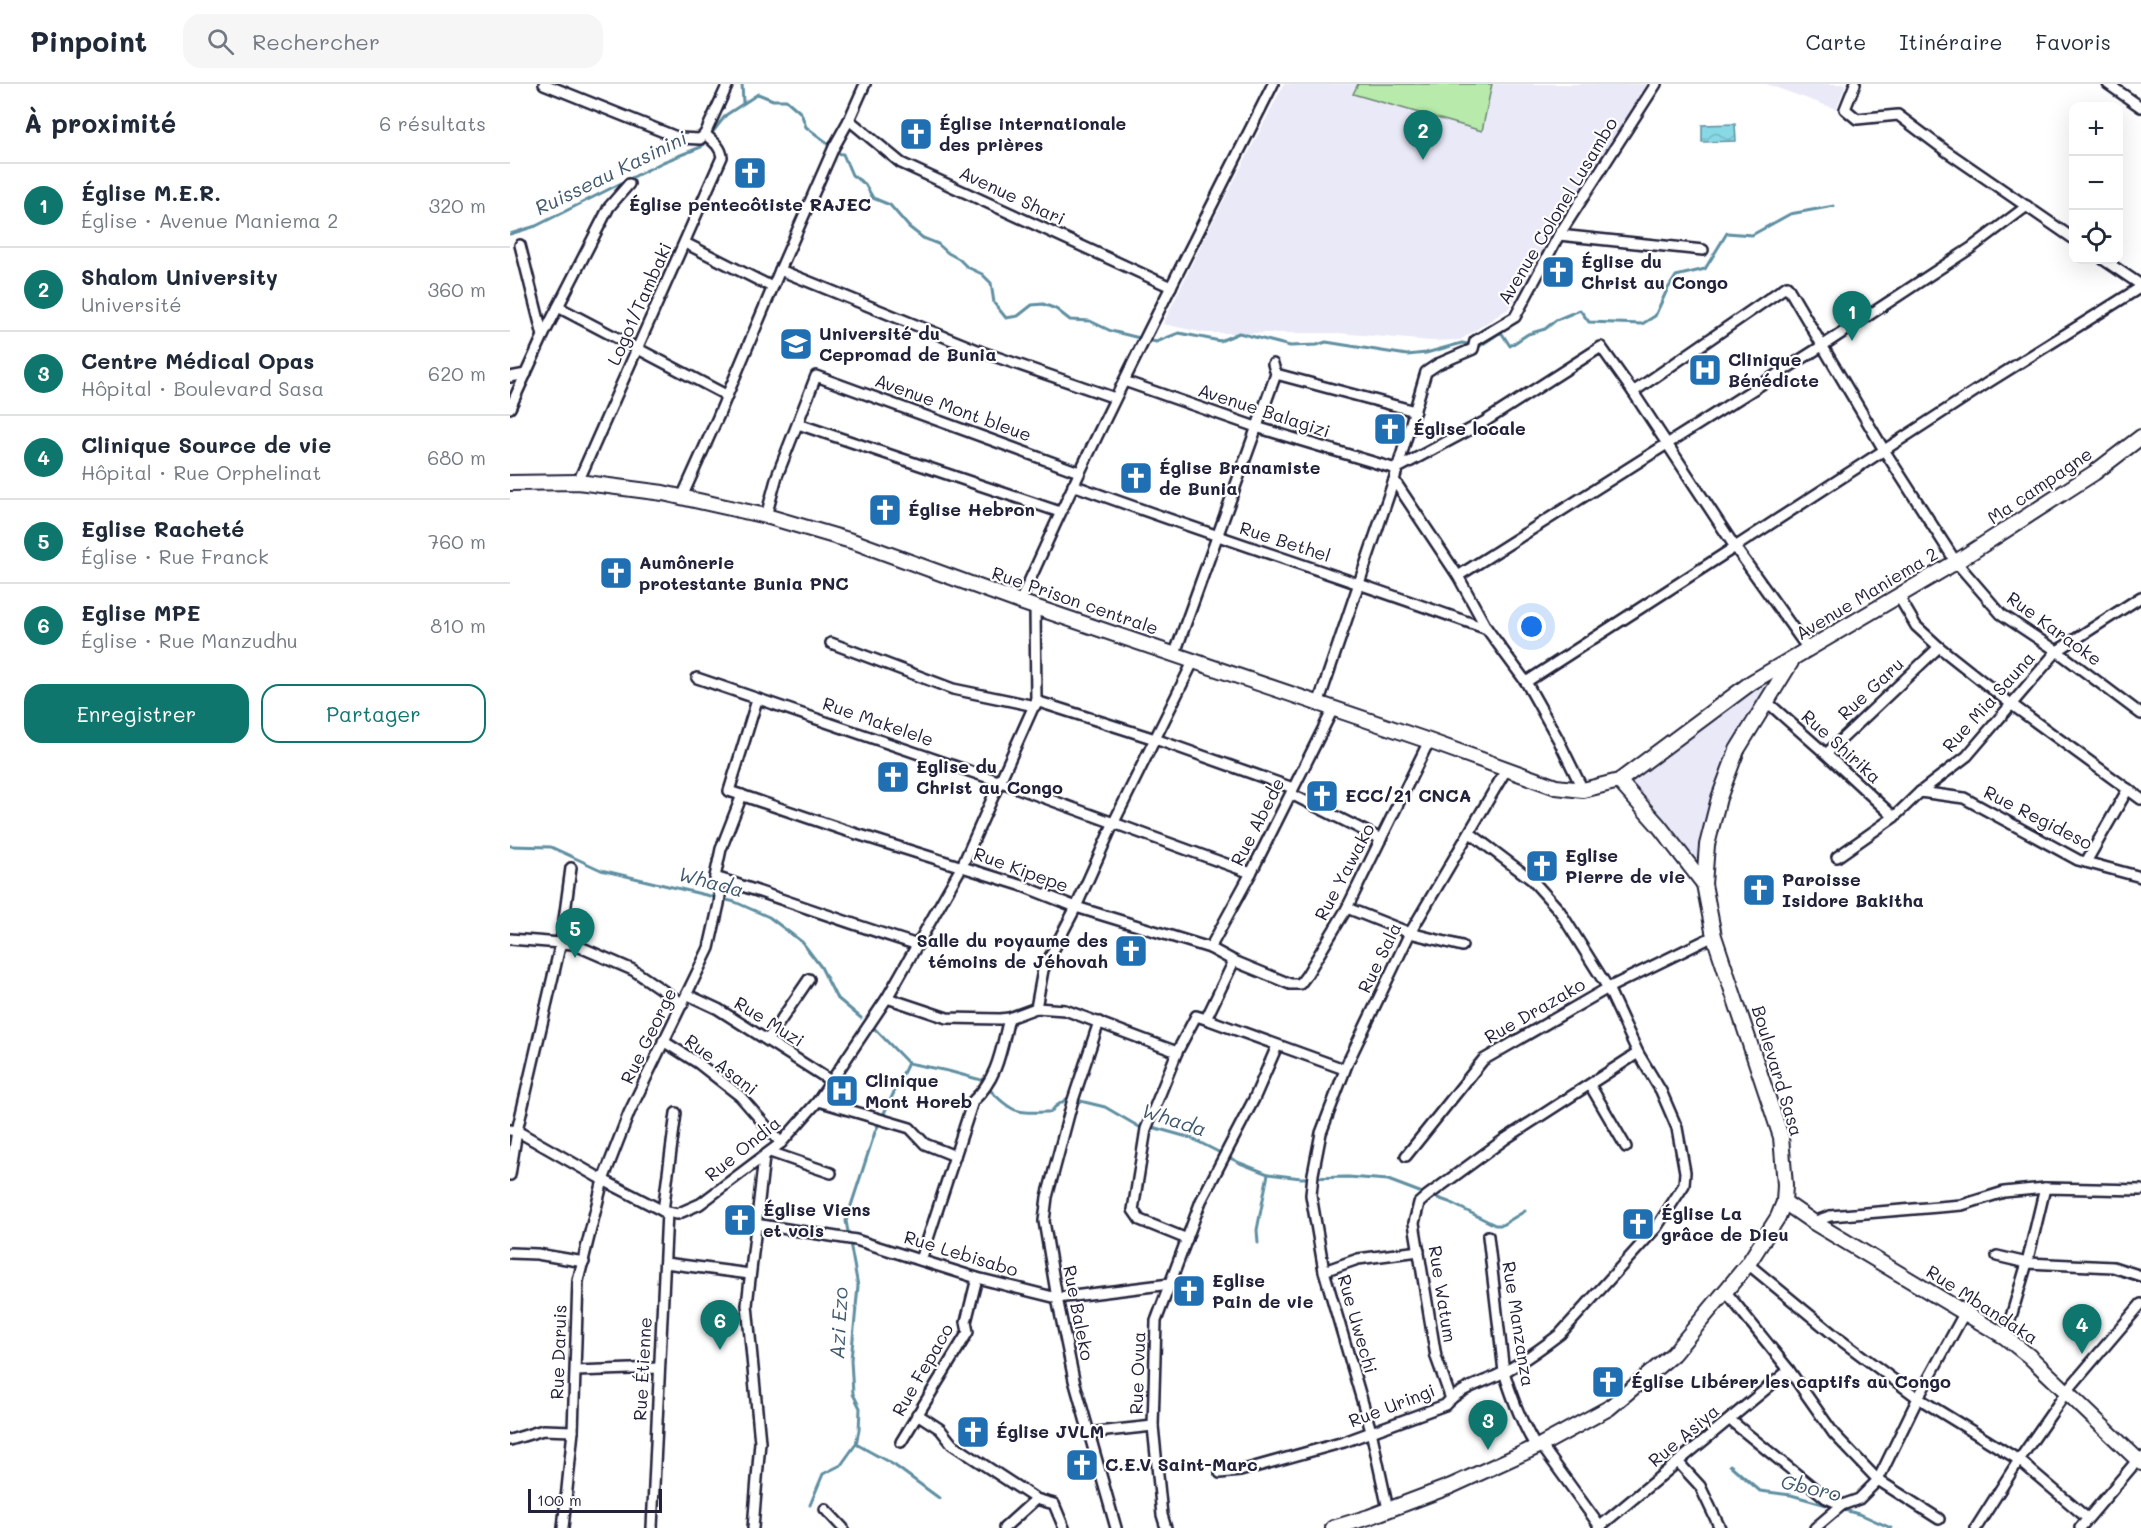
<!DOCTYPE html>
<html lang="fr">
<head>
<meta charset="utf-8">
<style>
  :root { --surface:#fff; --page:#f6f6f7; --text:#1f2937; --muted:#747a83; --line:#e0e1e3; --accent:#0f766e }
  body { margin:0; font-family:Mali,sans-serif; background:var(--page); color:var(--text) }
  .controls { position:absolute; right:18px; top:18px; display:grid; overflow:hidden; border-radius:12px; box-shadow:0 6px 24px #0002 }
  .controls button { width:54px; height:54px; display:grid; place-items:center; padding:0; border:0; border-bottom:2px solid var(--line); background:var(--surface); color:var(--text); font:30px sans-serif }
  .scale { position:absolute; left:18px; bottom:15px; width:134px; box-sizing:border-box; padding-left:6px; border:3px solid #22223b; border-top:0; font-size:16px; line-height:21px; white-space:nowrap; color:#22223b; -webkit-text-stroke:4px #fff; paint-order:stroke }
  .you { position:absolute; left:1022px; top:543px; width:21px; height:21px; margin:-15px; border:4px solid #fff; border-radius:50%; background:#1a73e8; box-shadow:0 0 0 9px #1a73e833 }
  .badge { display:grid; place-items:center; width:39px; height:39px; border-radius:50%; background:var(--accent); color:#fff; font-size:20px; font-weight:700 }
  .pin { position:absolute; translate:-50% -50px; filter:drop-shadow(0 2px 3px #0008) }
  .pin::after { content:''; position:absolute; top:32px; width:21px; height:18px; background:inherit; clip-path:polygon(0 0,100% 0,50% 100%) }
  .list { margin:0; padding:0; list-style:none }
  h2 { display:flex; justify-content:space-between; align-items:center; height:78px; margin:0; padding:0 24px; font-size:26px }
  h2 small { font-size:20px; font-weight:400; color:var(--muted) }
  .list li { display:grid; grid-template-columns:39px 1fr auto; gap:18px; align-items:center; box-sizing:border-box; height:84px; padding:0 24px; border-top:2px solid var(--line) }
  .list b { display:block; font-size:22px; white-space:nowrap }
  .list p { margin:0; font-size:20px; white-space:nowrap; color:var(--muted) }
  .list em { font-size:20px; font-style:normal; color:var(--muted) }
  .actions { display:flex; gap:12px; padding:18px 24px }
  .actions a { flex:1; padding:14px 0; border:2px solid var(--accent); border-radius:18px; text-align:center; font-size:21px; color:var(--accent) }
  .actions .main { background:var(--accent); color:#fff }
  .icon { flex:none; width:33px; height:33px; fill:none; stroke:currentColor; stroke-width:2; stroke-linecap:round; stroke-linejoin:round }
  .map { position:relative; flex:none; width:1631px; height:1444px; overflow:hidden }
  header { display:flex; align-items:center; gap:36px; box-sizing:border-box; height:84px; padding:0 30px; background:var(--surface); border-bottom:2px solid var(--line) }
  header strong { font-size:28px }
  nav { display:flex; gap:33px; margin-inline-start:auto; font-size:21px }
  .search { width:420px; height:54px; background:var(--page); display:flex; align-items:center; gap:15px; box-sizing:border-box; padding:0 21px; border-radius:18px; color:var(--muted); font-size:22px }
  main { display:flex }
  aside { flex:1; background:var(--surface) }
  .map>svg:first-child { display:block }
  .built { fill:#eae9f8 }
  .grass { fill:#b7eaab; stroke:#6c8673; stroke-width:1.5 }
  .water { fill:url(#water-waves); stroke:#5f8fa1; stroke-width:1.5 }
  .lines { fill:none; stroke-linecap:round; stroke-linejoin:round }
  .stream { stroke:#5f8fa1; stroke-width:3 }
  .street-casing { stroke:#22223b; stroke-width:14 }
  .secondary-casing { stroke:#22223b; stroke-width:18 }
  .street { stroke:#fff; stroke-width:9 }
  .secondary { stroke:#fff; stroke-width:14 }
  .labels { text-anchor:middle; stroke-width:4.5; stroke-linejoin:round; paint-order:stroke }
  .poi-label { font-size:18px; font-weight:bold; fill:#22223b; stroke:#fff; text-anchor:start }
  .street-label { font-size:18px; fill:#22223b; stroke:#fff }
  .water-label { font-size:20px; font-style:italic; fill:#41596e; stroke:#fff }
</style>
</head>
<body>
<header>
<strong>Pinpoint</strong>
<div class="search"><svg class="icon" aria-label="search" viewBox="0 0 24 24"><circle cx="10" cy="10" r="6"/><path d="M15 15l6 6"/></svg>Rechercher</div>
<nav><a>Carte</a><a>Itinéraire</a><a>Favoris</a></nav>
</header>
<main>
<aside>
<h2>À proximité<small>6 résultats</small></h2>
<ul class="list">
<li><span class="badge">1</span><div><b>Église M.E.R.</b><p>Église · Avenue Maniema 2</p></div><em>320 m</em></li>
<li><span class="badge">2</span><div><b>Shalom University</b><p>Université</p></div><em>360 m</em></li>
<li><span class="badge">3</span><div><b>Centre Médical Opas</b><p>Hôpital · Boulevard Sasa</p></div><em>620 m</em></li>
<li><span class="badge">4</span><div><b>Clinique Source de vie</b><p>Hôpital · Rue Orphelinat</p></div><em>680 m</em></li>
<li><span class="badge">5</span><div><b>Eglise Racheté</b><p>Église · Rue Franck</p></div><em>760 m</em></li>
<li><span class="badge">6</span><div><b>Eglise MPE</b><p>Église · Rue Manzudhu</p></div><em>810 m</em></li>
</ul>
<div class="actions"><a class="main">Enregistrer</a><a>Partager</a></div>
</aside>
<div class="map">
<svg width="1631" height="1444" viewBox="0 0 1631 1444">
  <defs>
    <pattern id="water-waves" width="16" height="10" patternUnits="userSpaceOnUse" patternTransform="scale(1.5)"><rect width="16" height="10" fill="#88d8e5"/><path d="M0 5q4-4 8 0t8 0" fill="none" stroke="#75b9c5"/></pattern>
  </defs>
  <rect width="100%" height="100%" fill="#fff"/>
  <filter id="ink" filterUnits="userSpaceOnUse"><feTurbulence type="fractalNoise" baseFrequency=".0167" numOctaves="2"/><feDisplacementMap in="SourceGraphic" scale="12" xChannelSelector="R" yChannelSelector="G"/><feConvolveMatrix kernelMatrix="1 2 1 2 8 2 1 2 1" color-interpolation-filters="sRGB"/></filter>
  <g filter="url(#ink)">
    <g class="built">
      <polygon points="774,0 1137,0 998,225 950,256 921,257 829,249 695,249 653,240 696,151"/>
      <polygon points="1256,0 1336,0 1326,25"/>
      <polygon points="1244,600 1258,602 1212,685 1194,759 1184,783 1116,696"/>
    </g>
    <polygon class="grass" points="848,0 982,0 972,47 843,10"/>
    <polygon class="water" points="1225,40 1226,57 1192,58 1192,41"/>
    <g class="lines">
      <g class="stream">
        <polyline points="232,0 233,19"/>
        <polyline points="324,69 333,70 342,91 355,100 363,114 380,121 399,143 413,154 428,160 438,169 449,175 457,183 472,190 481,199 484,219 496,234 508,232 522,221 533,220 546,225 560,236 580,237 601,247 646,258 669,249 710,257 729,249 780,262 807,261 816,258 897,271 916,269 952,259 970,262 991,248 1000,262 1018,250 1035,245 1046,236 1070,226 1079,238 1132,240 1145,232 1157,206 1166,192 1195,185 1217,149 1242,151 1280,130 1324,122"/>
        <polyline points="0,150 26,142 153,78 191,63 216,31 248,10 263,16 276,16 291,29 296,43 315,57 320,64"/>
        <polyline points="0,762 41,763 91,786 225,818 259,833 292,858 311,883 326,913 351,934"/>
        <polyline points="363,943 398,979 438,987 471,996 474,999"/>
        <path d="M478 1004C503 1030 506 1029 541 1028L545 1023 558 1014 595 1023 631 1044 642 1043 681 1054 730 1079 758 1090 791 1094 838 1093 878 1096 915 1110"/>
        <polyline points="922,1112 939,1118 985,1141 992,1141 1015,1127"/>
        <polyline points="748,1159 747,1146 758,1090"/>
        <polyline points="346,1360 384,1381 429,1414"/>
        <polyline points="1220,1381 1250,1407 1281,1411 1352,1431 1381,1444"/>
        <polyline points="300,1421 313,1390 331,1381 346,1360 349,1346 350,1324 343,1310 341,1276 348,1202 336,1137 365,1048 398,979"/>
      </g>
      <defs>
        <g id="street">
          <polyline points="34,0 169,54 190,55 195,50 218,0"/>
          <polyline points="1345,0 1335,25 1347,35 1388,31 1436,67 1564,155"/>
          <polyline points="1598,0 1631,23"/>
          <polyline points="339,36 391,79 661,203"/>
          <polyline points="1049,151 1193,166"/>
          <polyline points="175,159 262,203"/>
          <polyline points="10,161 33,252"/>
          <polyline points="1594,176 1631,201"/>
          <polyline points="270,186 472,268 605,314"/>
          <polyline points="48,223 216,311"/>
          <polyline points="766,290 905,327"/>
          <polyline points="0,293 16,290"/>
          <polyline points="614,297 746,343 886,385"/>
          <polyline points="1123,308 1277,202 1374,366 1446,478 1491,530 1547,567 1631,630"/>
          <polyline points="0,324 33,252 99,123 119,100"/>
          <polyline points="288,340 550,428"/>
          <polyline points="886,385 974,338 1091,263 1123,308 1225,463 1479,298 1631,203"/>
          <path d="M68 398 212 73C211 62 202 57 195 50"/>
          <path d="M563 401C700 451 839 495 977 545"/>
          <polyline points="172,413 208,333 270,186 324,63 339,36 355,0"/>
          <polyline points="256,432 267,392 306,292 569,388"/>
          <polyline points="948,492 1312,262 1461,164 1517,122"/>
          <polyline points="1389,513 1406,542 1429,563 1501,620 1631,715"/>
          <path d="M510 518C588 342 677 172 763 0"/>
          <polyline points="321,559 443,605 525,622"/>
          <polyline points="665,569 766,290 763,280"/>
          <polyline points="187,594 491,698 741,789"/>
          <polyline points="1016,598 1225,463 1298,565"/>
          <polyline points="247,616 219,707 334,746 510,801 566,823 700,864 724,877 780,900 790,900 796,892 837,824 919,657"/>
          <polyline points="526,617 645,655 783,704"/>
          <polyline points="1256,617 1316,670 1384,733"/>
          <polyline points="808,620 884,396"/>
          <polyline points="1316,670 1429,563"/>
          <polyline points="1073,706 1048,655 1016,598 977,545 948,492 884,396 916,288 928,280 963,265 965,257 1005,233 1049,151 1146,0"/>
          <polyline points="1410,708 1454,714 1568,776 1631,793"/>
          <polyline points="781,710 871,755"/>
          <polyline points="1327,773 1384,733 1410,708 1457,672 1547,567 1631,513"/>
          <polyline points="1576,778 1618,705"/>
          <path d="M205 793C273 815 340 840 408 861"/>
          <polyline points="837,824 900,849 952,862"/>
          <polyline points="0,855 63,860 123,886 173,920"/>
          <polyline points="700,864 741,789 823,625"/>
          <polyline points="178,911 208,925 321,997"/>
          <polyline points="377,914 437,934 490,935 499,934 526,924 555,926 667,968"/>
          <polyline points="526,924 533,886 566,823 604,738 684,576"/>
          <polyline points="696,935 834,985"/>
          <polyline points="589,938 562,1019 537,1113 534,1137 547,1214 564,1296 606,1444"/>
          <polyline points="258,955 299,895"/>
          <polyline points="153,957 188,979 230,1012 271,1059"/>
          <polyline points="1080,1001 1116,1063"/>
          <polyline points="308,1017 400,1044 415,1060 445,1072"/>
          <polyline points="0,1046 7,1047 93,1096 153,1127 167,1130 190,1120 271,1059 308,1017 377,914 452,782 526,617 525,523"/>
          <polyline points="260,1068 321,1089"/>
          <polyline points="896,1072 973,976 1098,904 1204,852"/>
          <polyline points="0,1091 7,1047 51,858 61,784"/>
          <polyline points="153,1127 166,1029"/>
          <polyline points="1303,1138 1320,1132 1452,1121 1494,1108 1535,1104 1631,1106"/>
          <polyline points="245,1140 346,1156 467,1194 547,1214 660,1200"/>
          <path d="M978 1152 994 1288C1002 1314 1012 1340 1026 1363"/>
          <polyline points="677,1155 630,1136 623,1126 636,1045 667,968 686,932 696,935 724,877"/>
          <polyline points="0,1169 27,1170 74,1178"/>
          <polyline points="1487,1172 1517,1179 1603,1183 1631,1192"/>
          <path d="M411 1176 463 1017C488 994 491 966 499 934"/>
          <polyline points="155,1179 240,1190"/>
          <polyline points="1238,1180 1324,1251 1408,1314 1509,1376 1577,1434"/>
          <polyline points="814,1187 848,1175 909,1167"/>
          <polyline points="1216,1208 1279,1286 1324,1350 1368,1396 1429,1435"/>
          <polyline points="1495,1253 1517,1179 1535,1104"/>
          <polyline points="66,1287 149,1284"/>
          <polyline points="941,1315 926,1273 904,1139 909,1119 917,1112 995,1055 1128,969"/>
          <polyline points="407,1330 430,1345 442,1360 526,1415 544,1420 554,1444"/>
          <polyline points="1220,1336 1316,1414 1332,1421 1349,1415 1368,1396 1408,1314 1455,1228"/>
          <polyline points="578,1349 643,1342"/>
          <polyline points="0,1356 33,1346 63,1347"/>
          <polyline points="391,1358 458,1248 456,1238 467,1194"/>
          <polyline points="1031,1361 1091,1444"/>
          <polyline points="1168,1378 1190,1402 1210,1444"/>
          <path d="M710 1389 730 1387 834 1358 935 1321C950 1303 975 1299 996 1287 1015 1276 1033 1263 1050 1250L1146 1144 1174 1101 1175 1088 1167 1044 1151 1007 1128 969 1098 904 1049 826 1022 796 960 749"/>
          <polyline points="315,1425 333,1444"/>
          <polyline points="878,1425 861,1347 814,1187 801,1111 803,1090 811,1049 838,978 900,849 996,686"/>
          <polyline points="53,1444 63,1347 68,1197 93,1096 119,1029 199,864 209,820 210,812 205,793 211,765 232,711"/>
          <polyline points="142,1444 157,1128"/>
          <polyline points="243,1444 250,1358 237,1221 254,1073"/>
          <polyline points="494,1444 526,1415"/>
          <polyline points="656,1444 652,1431 643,1342 646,1237 691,1117 744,1015 767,962"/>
          <polyline points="1088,1444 1279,1286"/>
          <polyline points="1305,1444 1332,1421"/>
          <polyline points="1466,1444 1509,1376 1557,1307 1631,1220"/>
          <polyline points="1570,1444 1630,1373"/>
        </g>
        <g id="secondary">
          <polyline points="0,399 68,398 153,409 256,432 345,458 510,518 919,657 1046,703 1073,706 1109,697 1242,598 1446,478 1584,389 1631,353"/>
          <polyline points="1109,697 1149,742 1194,800"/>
          <polyline points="1274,1118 1303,1138 1495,1253 1519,1272 1631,1379"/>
          <polyline points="823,1444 859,1433 941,1402 1031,1361 1099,1324 1163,1270 1238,1180 1268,1133 1274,1118 1275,1101 1271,1053 1204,852 1194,800 1197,761 1209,714 1227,666 1281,578"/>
        </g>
      </defs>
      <use href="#street" class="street-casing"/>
      <use href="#secondary" class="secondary-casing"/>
      <use href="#street" class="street"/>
      <use href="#secondary" class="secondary"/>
    </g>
  </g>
  <defs>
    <symbol id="church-square" viewBox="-11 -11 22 22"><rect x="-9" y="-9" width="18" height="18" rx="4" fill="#1f6fb2" stroke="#fff"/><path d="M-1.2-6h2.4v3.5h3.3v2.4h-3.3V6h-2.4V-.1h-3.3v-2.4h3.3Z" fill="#fff"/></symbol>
    <symbol id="university-square" viewBox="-11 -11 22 22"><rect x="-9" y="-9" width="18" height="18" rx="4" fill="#1f6fb2" stroke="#fff"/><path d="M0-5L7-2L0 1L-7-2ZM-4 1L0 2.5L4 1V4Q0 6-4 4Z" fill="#fff"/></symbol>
    <symbol id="hospital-square" viewBox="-11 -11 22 22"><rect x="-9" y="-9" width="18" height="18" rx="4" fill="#1f6fb2" stroke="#fff"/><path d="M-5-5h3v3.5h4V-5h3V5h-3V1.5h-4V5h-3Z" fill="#fff"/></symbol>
  </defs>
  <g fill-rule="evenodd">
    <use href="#church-square" x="387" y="31" width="38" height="38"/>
    <use href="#church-square" x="221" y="70" width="38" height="38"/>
    <use href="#church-square" x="1029" y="169" width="38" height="38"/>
    <use href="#university-square" x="267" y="241" width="38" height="38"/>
    <use href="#hospital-square" x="1176" y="267" width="38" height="38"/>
    <use href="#church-square" x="861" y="326" width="38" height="38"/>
    <use href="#church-square" x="607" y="375" width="38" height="38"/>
    <use href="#church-square" x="356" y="407" width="38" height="38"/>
    <use href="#church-square" x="87" y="470" width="38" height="38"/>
    <use href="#church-square" x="364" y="674" width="38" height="38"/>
    <use href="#church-square" x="793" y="693" width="38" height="38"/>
    <use href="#church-square" x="1013" y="763" width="38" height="38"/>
    <use href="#church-square" x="1230" y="787" width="38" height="38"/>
    <use href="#church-square" x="602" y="848" width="38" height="38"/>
    <use href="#hospital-square" x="313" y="988" width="38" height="38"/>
    <use href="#church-square" x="211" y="1117" width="38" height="38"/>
    <use href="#church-square" x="1109" y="1121" width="38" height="38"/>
    <use href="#church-square" x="660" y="1188" width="38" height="38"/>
    <use href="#church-square" x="1079" y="1279" width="38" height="38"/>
    <use href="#church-square" x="444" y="1329" width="38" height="38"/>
    <use href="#church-square" x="553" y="1362" width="38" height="38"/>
  </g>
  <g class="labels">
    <g class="poi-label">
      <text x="429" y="46">Église internationale<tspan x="429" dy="21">des prières</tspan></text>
      <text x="240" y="127" text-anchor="middle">Église pentecôtiste RAJEC</text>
      <text x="1071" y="184">Église du<tspan x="1071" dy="21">Christ au Congo</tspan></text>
      <text x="309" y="256">Université du<tspan x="309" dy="21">Cepromad de Bunia</tspan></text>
      <text x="1218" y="282">Clinique<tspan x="1218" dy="21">Bénédicte</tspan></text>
      <text x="903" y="351">Église locale</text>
      <text x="649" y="390">Église Branamiste<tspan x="649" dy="21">de Bunia</tspan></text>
      <text x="398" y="432">Église Hebron</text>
      <text x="129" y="485">Aumônerie<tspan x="129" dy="21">protestante Bunia PNC</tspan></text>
      <text x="406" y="689">Eglise du<tspan x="406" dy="21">Christ au Congo</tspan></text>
      <text x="835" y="718">ECC/21 CNCA</text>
      <text x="1055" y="778">Eglise<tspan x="1055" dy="21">Pierre de vie</tspan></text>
      <text x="1272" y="802">Paroisse<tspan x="1272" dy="21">Isidore Bakitha</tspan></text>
      <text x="598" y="863" text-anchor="end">Salle du royaume des<tspan x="598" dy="21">témoins de Jéhovah</tspan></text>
      <text x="355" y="1003">Clinique<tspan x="355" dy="21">Mont Horeb</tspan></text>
      <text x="253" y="1132">Église Viens<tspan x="253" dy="21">et vois</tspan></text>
      <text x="1151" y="1136">Église La<tspan x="1151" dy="21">grâce de Dieu</tspan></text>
      <text x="702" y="1203">Eglise<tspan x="702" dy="21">Pain de vie</tspan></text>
      <text x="1121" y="1304">Église Libérer les captifs au Congo</text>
      <text x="486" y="1354">Église JVLM</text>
      <text x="595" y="1387">C.E.V Saint-Marc</text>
    </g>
    <g class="street-label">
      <text transform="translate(502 112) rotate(25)" y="6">Avenue Shari</text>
      <text transform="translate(1048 127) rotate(-59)" y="6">Avenue Colonel Lusambo</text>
      <text transform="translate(130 220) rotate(-66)" y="6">Logo1/Tambaki</text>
      <text transform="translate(443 324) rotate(20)" y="6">Avenue Mont bleue</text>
      <text transform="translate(754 327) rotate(18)" y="6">Avenue Balagizi</text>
      <text transform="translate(1530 402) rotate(-34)" y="6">Ma campagne</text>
      <text transform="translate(775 458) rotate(18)" y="6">Rue Bethel</text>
      <text transform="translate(1357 510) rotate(-31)" y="6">Avenue Maniema 2</text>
      <text transform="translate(565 517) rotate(19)" y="6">Rue Prison centrale</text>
      <text transform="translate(1544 545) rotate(36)" y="6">Rue Karaoke</text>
      <text transform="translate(1361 605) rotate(-43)" y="6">Rue Garu</text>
      <text transform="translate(1479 618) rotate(-48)" y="6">Rue Mia Sauna</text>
      <text transform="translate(368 638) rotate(19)" y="6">Rue Makelele</text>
      <text transform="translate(1331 663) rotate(42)" y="6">Rue Shirika</text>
      <text transform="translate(1528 734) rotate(27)" y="6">Rue Regideso</text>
      <text transform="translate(748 738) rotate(-63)" y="6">Rue Abede</text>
      <text transform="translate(511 786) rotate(20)" y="6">Rue Kipepe</text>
      <text transform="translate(835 788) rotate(-62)" y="6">Rue Yawako</text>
      <text transform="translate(870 874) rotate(-64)" y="6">Rue Sala</text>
      <text transform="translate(1025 927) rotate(-30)" y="6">Rue Drazako</text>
      <text transform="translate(259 938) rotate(32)" y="6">Rue Muzi</text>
      <text transform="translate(139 952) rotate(-64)" y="6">Rue George</text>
      <text transform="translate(211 981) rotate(38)" y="6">Rue Asani</text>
      <text transform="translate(1267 987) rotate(73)" y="6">Boulevard Sasa</text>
      <text transform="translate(233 1065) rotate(-39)" y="6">Rue Ondia</text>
      <text transform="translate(451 1170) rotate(17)" y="6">Rue Lebisabo</text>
      <text transform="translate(932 1210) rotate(81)" y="6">Rue Watum</text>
      <text transform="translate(1472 1221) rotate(33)" y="6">Rue Mbandaka</text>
      <text transform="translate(568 1229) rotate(79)" y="6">Rue Baleko</text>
      <text transform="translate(847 1240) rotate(74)" y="6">Rue Uwechi</text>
      <text transform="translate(1008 1240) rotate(81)" y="6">Rue Manzanza</text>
      <text transform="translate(49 1268) rotate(-88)" y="6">Rue Daruis</text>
      <text transform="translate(133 1285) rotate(-87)" y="6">Rue Étienne</text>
      <text transform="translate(413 1286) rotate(-60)" y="6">Rue Fepaco</text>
      <text transform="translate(628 1289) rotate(-88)" y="6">Rue Ovua</text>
      <text transform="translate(882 1322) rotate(-21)" y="6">Rue Uringi</text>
      <text transform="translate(1174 1352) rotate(-40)" y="6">Rue Asiya</text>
    </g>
    <g class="water-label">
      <text transform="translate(101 89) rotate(-26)" y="7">Ruisseau Kasinini</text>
      <text transform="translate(201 798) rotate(15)" y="7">Whada</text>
      <text transform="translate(664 1036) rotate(18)" y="7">Whada</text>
      <text transform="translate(329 1239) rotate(-87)" y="7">Azi Ezo</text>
      <text transform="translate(1301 1404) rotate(13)" y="7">Gboro</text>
    </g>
  </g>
</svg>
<div class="controls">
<button>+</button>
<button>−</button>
<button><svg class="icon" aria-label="locate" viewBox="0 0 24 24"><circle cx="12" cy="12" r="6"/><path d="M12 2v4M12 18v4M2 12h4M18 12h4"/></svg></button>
</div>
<div class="scale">100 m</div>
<div class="you"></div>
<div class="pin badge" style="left:1342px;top:257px">1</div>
<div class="pin badge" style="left:913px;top:76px">2</div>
<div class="pin badge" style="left:978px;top:1366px">3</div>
<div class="pin badge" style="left:1572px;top:1270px">4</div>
<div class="pin badge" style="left:65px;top:874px">5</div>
<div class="pin badge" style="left:210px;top:1266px">6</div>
</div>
</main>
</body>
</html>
